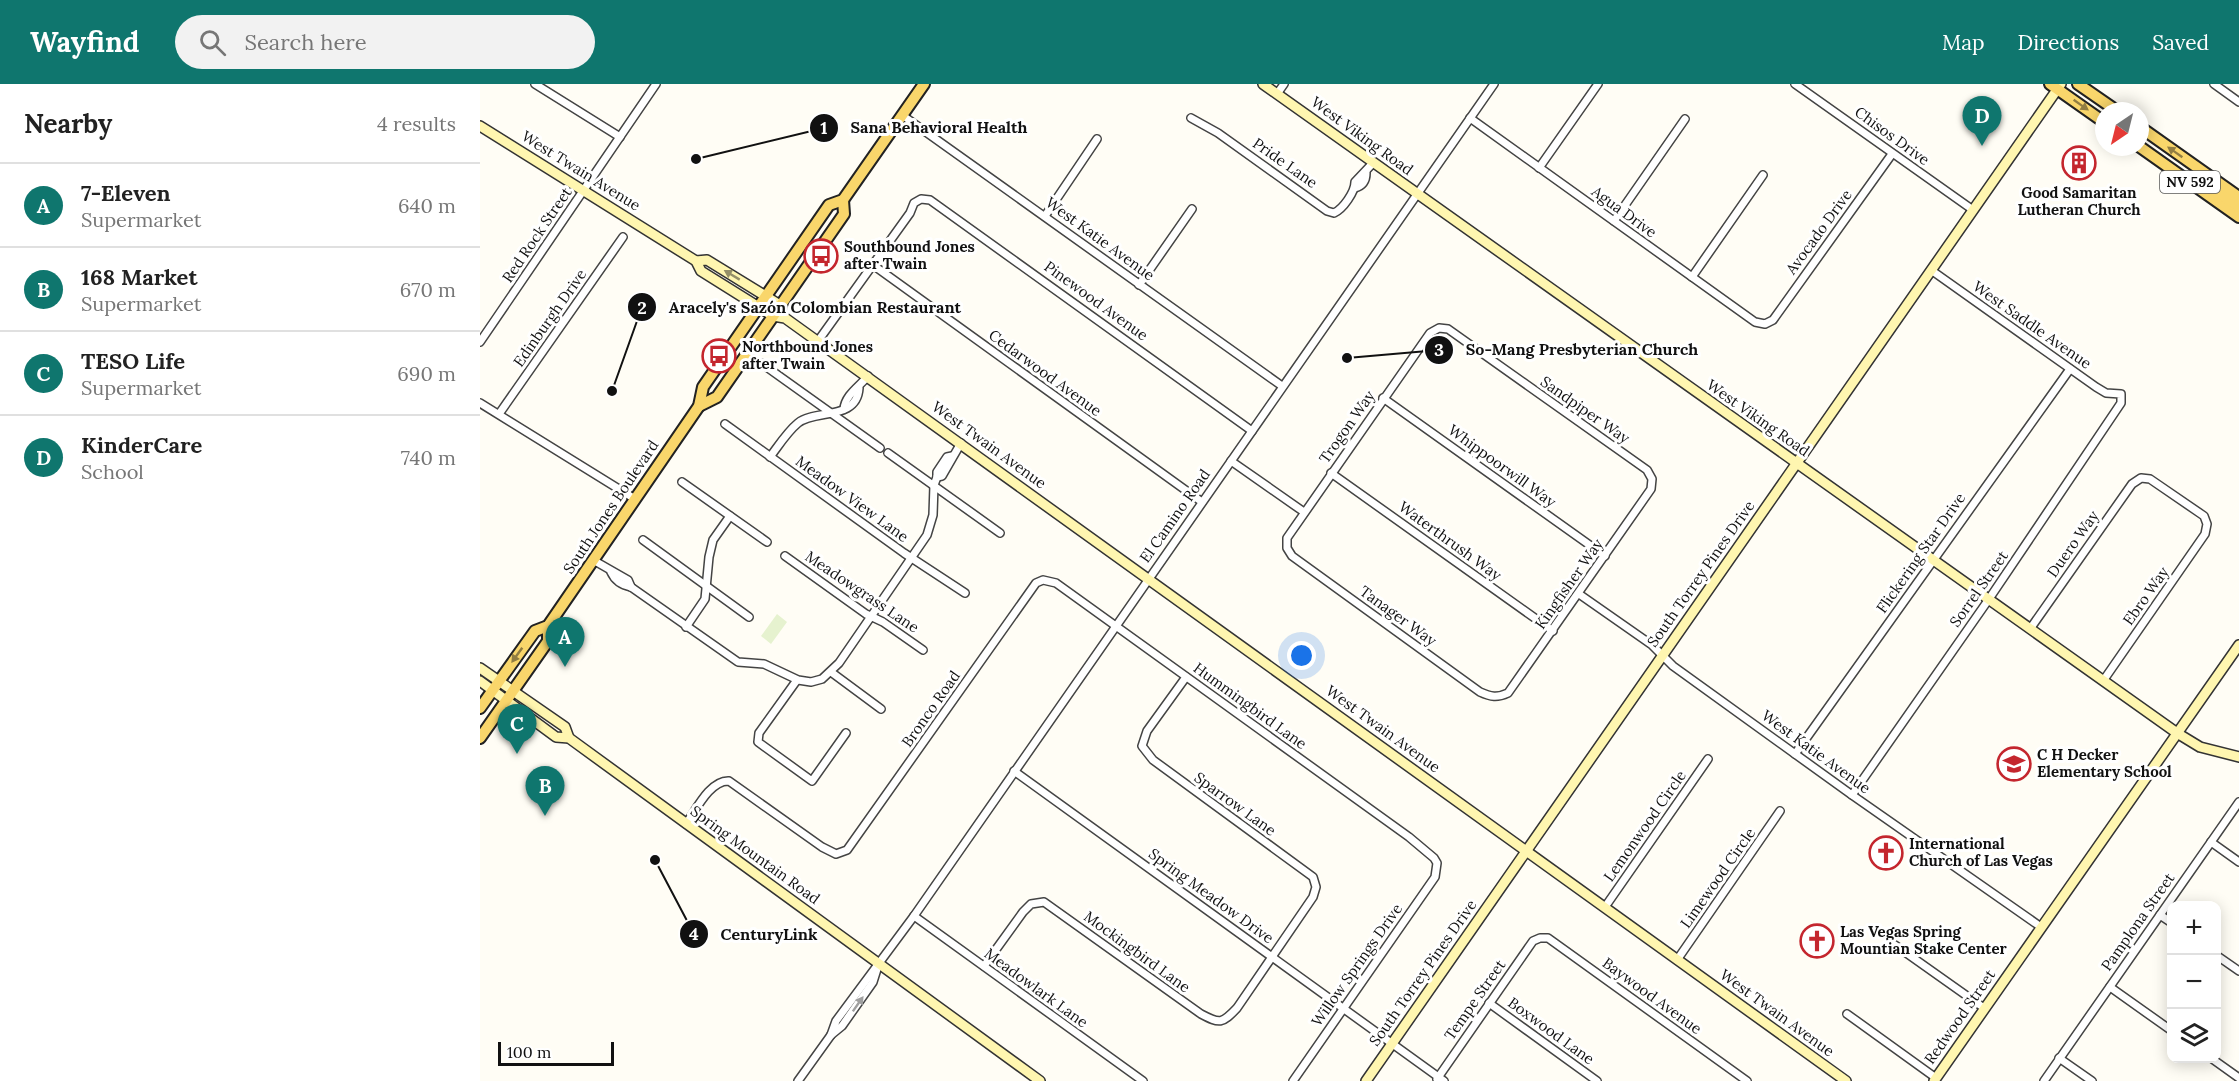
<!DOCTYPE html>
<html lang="en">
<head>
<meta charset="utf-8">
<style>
  :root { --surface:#fff; --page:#f2f2f2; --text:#222; --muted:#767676; --line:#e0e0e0; --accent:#0f766e }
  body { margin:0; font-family:Lora,serif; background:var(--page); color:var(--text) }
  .controls { position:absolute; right:18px; bottom:18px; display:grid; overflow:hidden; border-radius:12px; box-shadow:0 3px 15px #0003 }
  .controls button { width:54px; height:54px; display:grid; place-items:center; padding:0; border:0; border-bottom:2px solid var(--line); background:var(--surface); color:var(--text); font:30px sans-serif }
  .compass { position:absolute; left:1615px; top:18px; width:54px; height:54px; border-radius:50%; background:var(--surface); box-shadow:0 3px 15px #0003; rotate:215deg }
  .scale { position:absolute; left:18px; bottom:15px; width:116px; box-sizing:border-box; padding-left:6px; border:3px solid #111; border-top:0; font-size:16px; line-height:21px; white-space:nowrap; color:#111; -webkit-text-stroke:4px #fff; paint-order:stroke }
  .you { position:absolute; left:822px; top:572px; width:21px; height:21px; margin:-15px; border:4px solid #fff; border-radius:50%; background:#1a73e8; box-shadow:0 0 0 9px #1a73e833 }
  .badge { display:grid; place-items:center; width:39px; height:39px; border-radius:50%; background:var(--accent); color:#fff; font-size:20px; font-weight:700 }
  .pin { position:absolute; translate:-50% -50px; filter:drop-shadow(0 2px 3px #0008) }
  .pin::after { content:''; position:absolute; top:32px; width:21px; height:18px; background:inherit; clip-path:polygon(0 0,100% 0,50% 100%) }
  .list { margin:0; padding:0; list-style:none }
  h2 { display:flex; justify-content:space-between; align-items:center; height:78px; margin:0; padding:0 24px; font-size:26px }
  h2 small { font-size:20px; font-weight:400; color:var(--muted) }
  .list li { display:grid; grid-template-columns:39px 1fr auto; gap:18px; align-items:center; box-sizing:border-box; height:84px; padding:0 24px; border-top:2px solid var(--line) }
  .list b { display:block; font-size:22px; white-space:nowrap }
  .list p { margin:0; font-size:20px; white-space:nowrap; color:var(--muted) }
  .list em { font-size:20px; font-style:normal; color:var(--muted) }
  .icon { flex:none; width:33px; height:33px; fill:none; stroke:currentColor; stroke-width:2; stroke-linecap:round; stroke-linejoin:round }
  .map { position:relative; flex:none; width:1759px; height:997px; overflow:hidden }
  header { display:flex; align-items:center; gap:36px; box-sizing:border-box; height:84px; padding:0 30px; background:var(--accent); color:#fff }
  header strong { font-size:28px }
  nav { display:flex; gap:33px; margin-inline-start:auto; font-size:21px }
  .search { width:420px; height:54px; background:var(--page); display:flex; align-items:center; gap:15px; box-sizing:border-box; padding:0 21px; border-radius:33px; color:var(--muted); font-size:22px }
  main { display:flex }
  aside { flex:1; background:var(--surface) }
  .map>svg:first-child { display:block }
  .pitch { fill:#e6f2cf }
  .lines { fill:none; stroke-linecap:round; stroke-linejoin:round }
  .street-casing { stroke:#444; stroke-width:10 }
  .secondary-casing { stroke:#333; stroke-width:12 }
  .primary-casing { stroke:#222; stroke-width:14 }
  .street { stroke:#fff; stroke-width:7 }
  .secondary { stroke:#fff6b0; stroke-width:9 }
  .primary { stroke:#f9d66b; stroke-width:10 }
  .oneway { fill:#917d42 }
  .oneway2 { fill:#948f68 }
  .oneway3 { fill:#a0a0a0 }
  .labels { text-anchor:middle; stroke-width:6; stroke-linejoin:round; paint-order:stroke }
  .shield { fill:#fff; stroke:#585858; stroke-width:1.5 }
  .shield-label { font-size:14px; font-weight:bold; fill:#111 }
  .street-label { font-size:15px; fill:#111; stroke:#fff }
  .poi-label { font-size:15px; font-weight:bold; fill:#111; stroke:#fff; text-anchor:start }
  .leader { fill:none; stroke:#111; stroke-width:2 }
  .callout-dot { fill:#111; stroke:#fff; stroke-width:2 }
  .mark-label { font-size:18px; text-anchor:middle; font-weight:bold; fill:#fff }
  .callout-label { font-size:16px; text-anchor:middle; font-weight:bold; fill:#111; stroke:#fff; stroke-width:6; stroke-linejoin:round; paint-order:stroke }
</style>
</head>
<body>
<header>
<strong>Wayfind</strong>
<div class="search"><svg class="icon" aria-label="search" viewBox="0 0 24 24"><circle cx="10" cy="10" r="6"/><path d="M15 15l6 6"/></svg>Search here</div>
<nav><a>Map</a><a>Directions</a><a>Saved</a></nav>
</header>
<main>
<aside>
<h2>Nearby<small>4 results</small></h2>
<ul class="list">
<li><span class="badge">A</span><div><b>7-Eleven</b><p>Supermarket</p></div><em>640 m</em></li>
<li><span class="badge">B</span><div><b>168 Market</b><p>Supermarket</p></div><em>670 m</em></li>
<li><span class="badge">C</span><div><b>TESO Life</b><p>Supermarket</p></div><em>690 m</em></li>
<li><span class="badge">D</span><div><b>KinderCare</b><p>School</p></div><em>740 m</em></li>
</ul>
</aside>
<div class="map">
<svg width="1759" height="997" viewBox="0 0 1759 997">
  <rect width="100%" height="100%" fill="#fffdf5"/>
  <polygon class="pitch" points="297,530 307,538 291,560 281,552"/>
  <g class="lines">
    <defs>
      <g id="street">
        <polyline points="55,0 140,53"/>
        <polyline points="1315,0 1493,126"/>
        <polyline points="1734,0 1759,18"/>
        <polyline points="797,10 804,0"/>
        <polyline points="422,31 802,302"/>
        <path d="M711 34 738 49 847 127 854 129C863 125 875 108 875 98L893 79"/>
        <polyline points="990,34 1275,238 1285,240 1293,236 1412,70"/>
        <polyline points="1059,84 1118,0"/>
        <path d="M875 104C882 102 886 97 886 89"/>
        <polyline points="565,132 617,55"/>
        <polyline points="1134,137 1205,35"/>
        <polyline points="393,181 722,418"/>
        <polyline points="1212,193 1283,91"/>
        <polyline points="659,201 712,125"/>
        <path d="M959 244 968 245 1167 386 1172 395 1171 405 1028 609C1017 614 1011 613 1000 608L812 472 807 464V454L950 249Z"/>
        <polyline points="338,257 430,129 434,119 441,115 450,116 772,347"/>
        <polyline points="0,258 176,0"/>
        <polyline points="281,279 400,364"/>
        <polyline points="903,314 1125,472"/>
        <polyline points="0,319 155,415"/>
        <path d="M364 325C365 311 380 302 388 292"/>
        <polyline points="19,330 143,153"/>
        <polyline points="245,340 424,469 485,509"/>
        <polyline points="408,369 520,449"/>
        <path d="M290 373C299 361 307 348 318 339 335 325 377 337 379 304"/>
        <polyline points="751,377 824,428"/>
        <polyline points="851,389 1073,547"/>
        <polyline points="457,393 462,392 481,359"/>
        <polyline points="202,398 287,458"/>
        <polyline points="163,456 269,533"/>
        <polyline points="305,472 386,530 403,538 443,566"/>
        <polyline points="113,476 148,496 151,503"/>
        <path d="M131 488C135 497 141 501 151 503L258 578 284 580 318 596 331 598 342 595 359 579 447 451 453 431 454 401 457 393V388L467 373 472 372"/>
        <polyline points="1099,510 1172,561 1193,582 1372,711 1561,843"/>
        <polyline points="206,543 225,515 229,473 233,456 250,432"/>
        <polyline points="1550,545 1652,400 1661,394 1670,395 1724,432 1727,440 1725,450 1623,597"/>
        <polyline points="351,588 401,625"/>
        <polyline points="317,596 279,649 278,658 332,697 366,649"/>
        <polyline points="1315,670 1590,285"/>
        <polyline points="534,687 964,997"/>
        <polyline points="1372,711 1509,515 1641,319 1641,310 1626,309 1616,303 1451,186"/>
        <path d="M206 740C216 726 230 696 249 697L342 763 356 770 367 766 556 499 563 496 576 499 929 753 954 774 957 779 955 793 813 997"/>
        <polyline points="1731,758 1759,778"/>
        <polyline points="1125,823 1228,675"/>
        <polyline points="1680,831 1692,839"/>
        <polyline points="434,832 663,997"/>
        <polyline points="1415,861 1504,924"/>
        <polyline points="1736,871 1759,887"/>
        <polyline points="1197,876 1300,727"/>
        <path d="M504 882 543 828 551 820 564 818 721 930C740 940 742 940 757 924L833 813 836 803 833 793 673 676 662 662 667 647 706 593"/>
        <polyline points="1630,903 1692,947"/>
        <polyline points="1009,919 1117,997"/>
        <polyline points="1367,930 1456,994"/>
        <polyline points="351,951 356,937 434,832 1014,0"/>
        <polyline points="1579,974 1612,997"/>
        <polyline points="1731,974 1759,994"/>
        <polyline points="957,995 1053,857 1060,854 1068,854 1267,997"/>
        <polyline points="318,997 351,951 362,942 393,898 398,882"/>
        <polyline points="1564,997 1759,718"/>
      </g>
      <g id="secondary">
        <polyline points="783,0 1697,649 1720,663 1759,673"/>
        <polyline points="0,42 216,177 221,187 293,232 305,234 1366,997"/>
        <polyline points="216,177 227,176 300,221 302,226"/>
        <polyline points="0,584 85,643 89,654"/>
        <polyline points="0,597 76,653 89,654 560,997"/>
        <polyline points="886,997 1581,0"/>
        <polyline points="1454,997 1759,561"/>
      </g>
      <g id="primary">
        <polyline points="1570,0 1624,38"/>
        <polyline points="1598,0 1637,27"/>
        <polyline points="1660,43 1759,113"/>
        <polyline points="1660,63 1759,133"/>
        <polyline points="1721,101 1733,105 1759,123"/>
        <polyline points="219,322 237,313 364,130 363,116"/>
        <polyline points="0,624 55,547 68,542 219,322 223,303 349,121 363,116 444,0"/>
        <polyline points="0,654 68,557 68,542"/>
      </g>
    </defs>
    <use href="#street" class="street-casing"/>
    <use href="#secondary" class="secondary-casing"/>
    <use href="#primary" class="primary-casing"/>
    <use href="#street" class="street"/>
    <use href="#secondary" class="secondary"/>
    <use href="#primary" class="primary"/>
  </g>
  <defs><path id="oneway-solid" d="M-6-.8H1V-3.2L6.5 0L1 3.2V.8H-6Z" transform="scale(1.5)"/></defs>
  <g class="oneway">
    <use href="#oneway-solid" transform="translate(1601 21) rotate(35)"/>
    <use href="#oneway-solid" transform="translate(1695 68) rotate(-145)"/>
    <use href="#oneway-solid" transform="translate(37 571) rotate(126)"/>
  </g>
  <use class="oneway2" href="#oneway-solid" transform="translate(252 191) rotate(-149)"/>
  <use class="oneway3" href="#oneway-solid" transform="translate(378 920) rotate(-55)"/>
  <defs>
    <symbol id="building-ring" viewBox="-11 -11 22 22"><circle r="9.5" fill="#fff" stroke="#c4262e" stroke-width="1.5"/><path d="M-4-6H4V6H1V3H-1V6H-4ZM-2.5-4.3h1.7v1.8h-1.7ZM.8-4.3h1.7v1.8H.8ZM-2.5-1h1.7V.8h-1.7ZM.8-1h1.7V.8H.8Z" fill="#c4262e"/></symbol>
    <symbol id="bus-ring" viewBox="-11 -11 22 22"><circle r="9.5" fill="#fff" stroke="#c4262e" stroke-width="1.5"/><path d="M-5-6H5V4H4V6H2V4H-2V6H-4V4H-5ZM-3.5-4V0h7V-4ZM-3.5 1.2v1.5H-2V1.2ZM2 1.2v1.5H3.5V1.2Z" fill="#c4262e"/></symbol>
    <symbol id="school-ring" viewBox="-11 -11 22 22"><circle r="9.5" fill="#fff" stroke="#c4262e" stroke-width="1.5"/><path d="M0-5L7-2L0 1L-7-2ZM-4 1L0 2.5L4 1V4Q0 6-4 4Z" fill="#c4262e"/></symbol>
    <symbol id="church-ring" viewBox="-11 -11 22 22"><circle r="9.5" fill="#fff" stroke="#c4262e" stroke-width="1.5"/><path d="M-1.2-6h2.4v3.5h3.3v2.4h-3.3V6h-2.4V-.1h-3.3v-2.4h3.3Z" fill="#c4262e"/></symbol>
  </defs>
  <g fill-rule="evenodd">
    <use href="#building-ring" x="1580" y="60" width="38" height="38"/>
    <use href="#bus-ring" x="322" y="153" width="38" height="38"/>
    <use href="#bus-ring" x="220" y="253" width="38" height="38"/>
    <use href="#school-ring" x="1515" y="661" width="38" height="38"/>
    <use href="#church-ring" x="1387" y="750" width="38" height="38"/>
    <use href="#church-ring" x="1318" y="838" width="38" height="38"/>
  </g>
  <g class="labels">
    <rect class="shield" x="1680" y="87" width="60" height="22" rx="4.5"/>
    <g class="shield-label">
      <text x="1710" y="103">NV 592</text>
    </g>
    <g class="street-label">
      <text transform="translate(882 52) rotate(36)" y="5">West Viking Road</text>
      <text transform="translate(1412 52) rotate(36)" y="5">Chisos Drive</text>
      <text transform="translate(805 79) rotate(35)" y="5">Pride Lane</text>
      <text transform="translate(101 87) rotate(32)" y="5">West Twain Avenue</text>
      <text transform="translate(1144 128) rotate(36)" y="5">Agua Drive</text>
      <text transform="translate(1339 148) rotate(-54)" y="5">Avocado Drive</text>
      <text transform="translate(57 151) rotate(-56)" y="5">Red Rock Street</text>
      <text transform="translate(620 155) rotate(36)" y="5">West Katie Avenue</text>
      <text transform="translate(616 217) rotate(36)" y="5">Pinewood Avenue</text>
      <text transform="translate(70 234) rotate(-55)" y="5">Edinburgh Drive</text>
      <text transform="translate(1552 241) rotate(35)" y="5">West Saddle Avenue</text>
      <text transform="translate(565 289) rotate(36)" y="5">Cedarwood Avenue</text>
      <text transform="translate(1105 326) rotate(35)" y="5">Sandpiper Way</text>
      <text transform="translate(1278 334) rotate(35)" y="5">West Viking Road</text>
      <text transform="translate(867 343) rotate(-55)" y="5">Trogon Way</text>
      <text transform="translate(509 361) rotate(36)" y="5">West Twain Avenue</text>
      <text transform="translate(1022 382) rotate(36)" y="5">Whippoorwill Way</text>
      <text transform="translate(372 415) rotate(36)" y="5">Meadow View Lane</text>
      <text transform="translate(131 423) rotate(-56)" y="5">South Jones Boulevard</text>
      <text transform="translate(695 432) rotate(-55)" y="5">El Camino Road</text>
      <text transform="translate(970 457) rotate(36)" y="5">Waterthrush Way</text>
      <text transform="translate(1593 460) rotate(-55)" y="5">Duero Way</text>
      <text transform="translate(1441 469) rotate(-55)" y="5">Flickering Star Drive</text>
      <text transform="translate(1221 490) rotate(-55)" y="5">South Torrey Pines Drive</text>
      <text transform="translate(1089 500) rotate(-55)" y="5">Kingfisher Way</text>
      <text transform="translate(1499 505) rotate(-55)" y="5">Sorrel Street</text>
      <text transform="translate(382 508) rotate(34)" y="5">Meadowgrass Lane</text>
      <text transform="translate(1666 512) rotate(-55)" y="5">Ebro Way</text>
      <text transform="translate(918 532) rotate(36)" y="5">Tanager Way</text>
      <text transform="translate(770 622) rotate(36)" y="5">Hummingbird Lane</text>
      <text transform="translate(451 625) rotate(-55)" y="5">Bronco Road</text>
      <text transform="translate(903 645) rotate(36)" y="5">West Twain Avenue</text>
      <text transform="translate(1336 668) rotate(36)" y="5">West Katie Avenue</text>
      <text transform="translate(755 720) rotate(36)" y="5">Sparrow Lane</text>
      <text transform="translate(1165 742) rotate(-55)" y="5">Lemonwood Circle</text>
      <text transform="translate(275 771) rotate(36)" y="5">Spring Mountain Road</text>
      <text transform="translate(1238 794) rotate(-55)" y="5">Limewood Circle</text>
      <text transform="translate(731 812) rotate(36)" y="5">Spring Meadow Drive</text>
      <text transform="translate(1658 838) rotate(-55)" y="5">Pamplona Street</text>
      <text transform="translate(657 868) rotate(36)" y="5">Mockingbird Lane</text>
      <text transform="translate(877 881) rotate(-55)" y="5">Willow Springs Drive</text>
      <text transform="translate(943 889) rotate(-55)" y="5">South Torrey Pines Drive</text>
      <text transform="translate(556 904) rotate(36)" y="5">Meadowlark Lane</text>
      <text transform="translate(1172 912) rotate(36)" y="5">Baywood Avenue</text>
      <text transform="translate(995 916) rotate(-55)" y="5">Tempe Street</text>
      <text transform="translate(1297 929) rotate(36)" y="5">West Twain Avenue</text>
      <text transform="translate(1480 933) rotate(-55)" y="5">Redwood Street</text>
      <text transform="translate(1071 947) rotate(36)" y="5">Boxwood Lane</text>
    </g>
    <g class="poi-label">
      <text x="1599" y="114" text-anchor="middle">Good Samaritan<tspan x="1599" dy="17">Lutheran Church</tspan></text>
      <text x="364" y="168">Southbound Jones<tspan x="364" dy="17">after Twain</tspan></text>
      <text x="262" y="268">Northbound Jones<tspan x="262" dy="17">after Twain</tspan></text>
      <text x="1557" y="676">C H Decker<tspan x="1557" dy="17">Elementary School</tspan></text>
      <text x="1429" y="765">International<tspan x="1429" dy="17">Church of Las Vegas</tspan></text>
      <text x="1360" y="853">Las Vegas Spring<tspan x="1360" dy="17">Mountian Stake Center</tspan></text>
    </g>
  </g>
  <path class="leader" d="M216 75L344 44M132 307L162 223M867 274L959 266M175 776L214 850"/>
  <g class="callout-dot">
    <circle cx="216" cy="75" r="6"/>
    <circle cx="132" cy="307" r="6"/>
    <circle cx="867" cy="274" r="6"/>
    <circle cx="175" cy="776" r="6"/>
    <circle cx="344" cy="44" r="15"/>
    <circle cx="162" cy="223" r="15"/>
    <circle cx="959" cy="266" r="15"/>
    <circle cx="214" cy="850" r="15"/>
  </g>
  <g class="mark-label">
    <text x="344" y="50">1</text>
    <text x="162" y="230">2</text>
    <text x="959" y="272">3</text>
    <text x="214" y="856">4</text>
  </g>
  <g class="callout-label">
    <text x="459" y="49">Sana Behavioral Health</text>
    <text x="335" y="229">Aracely's Sazón Colombian Restaurant</text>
    <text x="1102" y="271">So-Mang Presbyterian Church</text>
    <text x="289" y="856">CenturyLink</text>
  </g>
</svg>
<div class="controls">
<button>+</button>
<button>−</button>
<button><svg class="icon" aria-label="layers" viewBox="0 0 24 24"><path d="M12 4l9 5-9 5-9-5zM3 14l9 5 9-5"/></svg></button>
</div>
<svg class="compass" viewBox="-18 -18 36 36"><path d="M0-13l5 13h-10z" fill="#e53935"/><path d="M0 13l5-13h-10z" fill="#767676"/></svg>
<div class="scale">100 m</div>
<div class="you"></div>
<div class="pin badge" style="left:85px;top:583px">A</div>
<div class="pin badge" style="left:65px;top:732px">B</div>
<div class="pin badge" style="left:37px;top:670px">C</div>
<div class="pin badge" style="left:1502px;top:62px">D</div>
</div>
</main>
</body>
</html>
